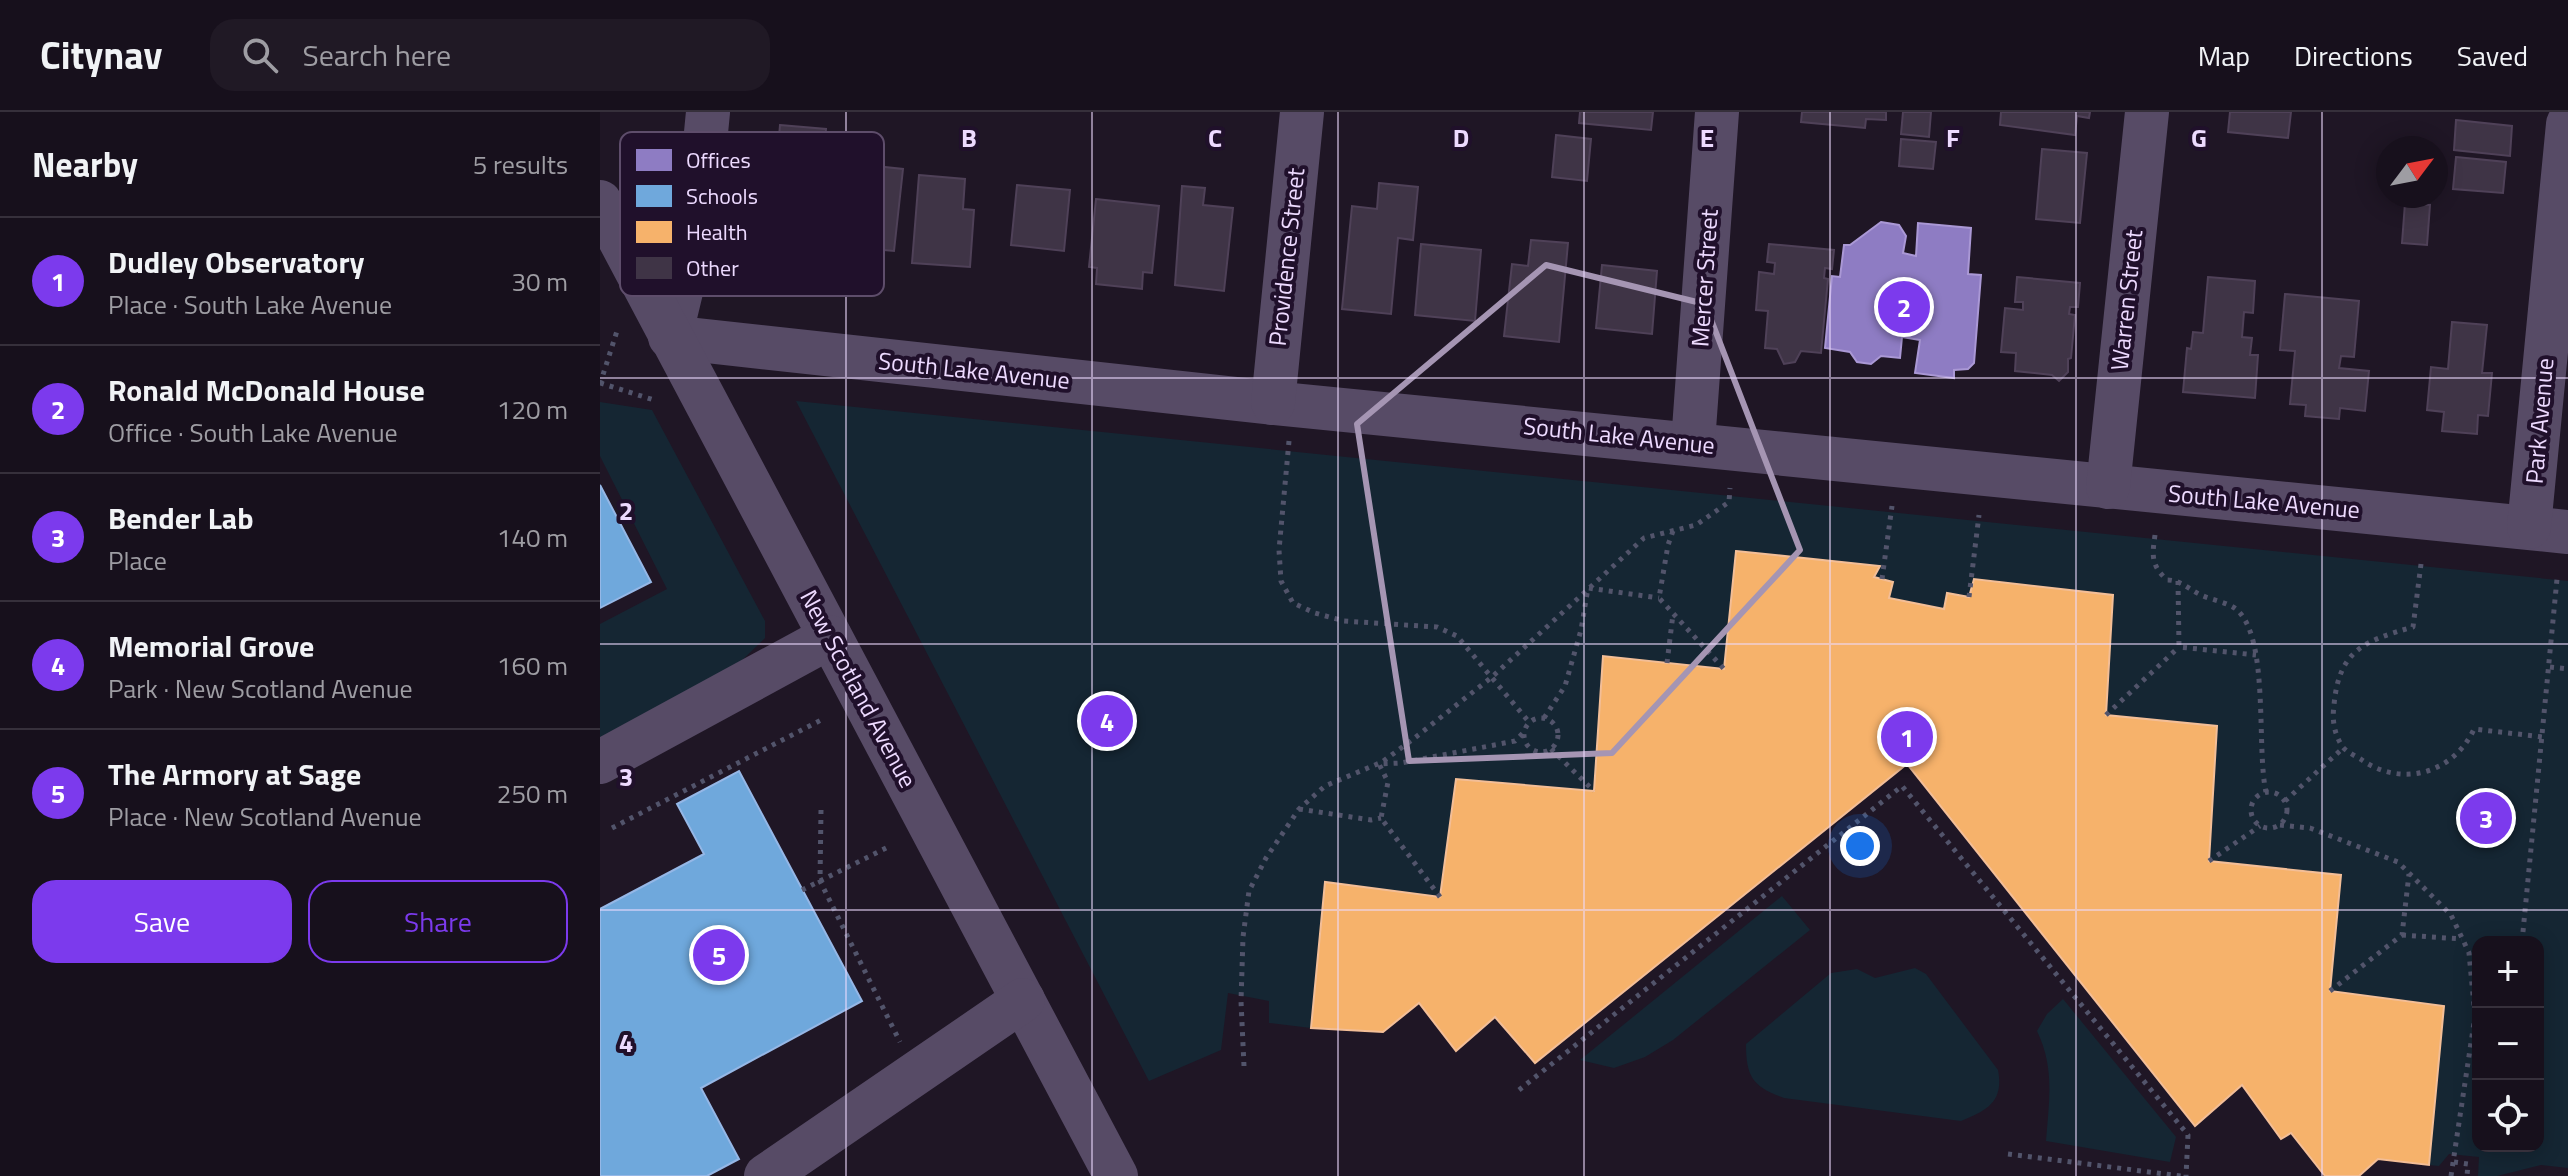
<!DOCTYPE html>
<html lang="en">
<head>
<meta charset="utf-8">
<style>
  :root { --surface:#17101c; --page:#201925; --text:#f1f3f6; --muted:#9e9da3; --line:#36303b; --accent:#7c3aed }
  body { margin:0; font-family:"Titillium Web",sans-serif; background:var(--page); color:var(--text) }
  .controls { position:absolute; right:24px; bottom:24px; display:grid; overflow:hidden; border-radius:16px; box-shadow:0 4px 20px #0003 }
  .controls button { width:72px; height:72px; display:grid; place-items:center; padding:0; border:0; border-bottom:2px solid var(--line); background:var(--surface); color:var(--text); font:40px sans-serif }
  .compass { position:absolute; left:1776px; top:24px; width:72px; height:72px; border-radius:50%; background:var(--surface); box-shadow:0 4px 20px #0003; rotate:58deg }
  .you { position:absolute; left:1260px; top:734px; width:28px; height:28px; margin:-20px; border:6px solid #fff; border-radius:50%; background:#1a73e8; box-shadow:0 0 0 12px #1a73e833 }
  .badge { display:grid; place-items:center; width:52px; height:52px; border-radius:50%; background:var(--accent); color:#fff; font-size:26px; font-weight:700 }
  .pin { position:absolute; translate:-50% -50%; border:4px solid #fff; box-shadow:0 2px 8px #0006 }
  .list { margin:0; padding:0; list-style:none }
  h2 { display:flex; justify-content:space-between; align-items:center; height:104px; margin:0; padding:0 32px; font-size:34px }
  h2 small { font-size:26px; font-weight:400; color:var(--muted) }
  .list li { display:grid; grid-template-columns:52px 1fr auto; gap:24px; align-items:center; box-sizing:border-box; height:128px; padding:0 32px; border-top:2px solid var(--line) }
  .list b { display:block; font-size:30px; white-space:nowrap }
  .list p { margin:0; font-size:26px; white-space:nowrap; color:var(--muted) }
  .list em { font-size:26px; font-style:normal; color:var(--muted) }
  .actions { display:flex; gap:16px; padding:24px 32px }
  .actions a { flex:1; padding:18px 0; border:2px solid var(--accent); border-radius:24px; text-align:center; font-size:28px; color:var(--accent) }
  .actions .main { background:var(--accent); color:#fff }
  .icon { flex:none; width:44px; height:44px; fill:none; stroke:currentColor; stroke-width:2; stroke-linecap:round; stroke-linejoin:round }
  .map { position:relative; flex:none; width:1968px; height:1064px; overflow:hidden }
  header { display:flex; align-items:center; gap:48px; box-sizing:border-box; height:112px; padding:0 40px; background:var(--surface); border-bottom:2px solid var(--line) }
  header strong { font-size:38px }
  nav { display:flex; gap:44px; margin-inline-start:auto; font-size:28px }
  .search { width:560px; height:72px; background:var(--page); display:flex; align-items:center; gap:20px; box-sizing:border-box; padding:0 28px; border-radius:24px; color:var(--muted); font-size:30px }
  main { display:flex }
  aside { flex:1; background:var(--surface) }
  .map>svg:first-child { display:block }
  .green { fill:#152633; fill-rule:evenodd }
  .offices { fill:#8e7cc3; stroke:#aa98d5; stroke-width:2 }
  .schools { fill:#6fa8dc; stroke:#95b7e6; stroke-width:2 }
  .health { fill:#f6b26b; stroke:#f3be97; stroke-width:2 }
  .building { fill:#3f3446; stroke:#4f4158; stroke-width:2 }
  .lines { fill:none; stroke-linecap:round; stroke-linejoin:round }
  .path { stroke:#52546b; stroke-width:5; stroke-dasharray:4 6; stroke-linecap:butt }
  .minor { stroke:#574b66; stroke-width:44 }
  .marked { fill:none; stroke:#a595b3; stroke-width:6; stroke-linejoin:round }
  .grid { fill:none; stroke:#eddaff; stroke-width:2; stroke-opacity:0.55 }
  .labels { text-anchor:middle; stroke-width:8; stroke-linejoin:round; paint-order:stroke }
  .street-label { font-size:24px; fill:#eddaff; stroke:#20102b }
  .key { fill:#20102b; stroke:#5e4d6b; stroke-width:2 }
  .key-label { font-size:22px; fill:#eddaff }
  .grid-label { font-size:26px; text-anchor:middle; font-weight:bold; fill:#eddaff; stroke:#20102b; stroke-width:8; stroke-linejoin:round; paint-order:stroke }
</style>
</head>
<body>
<header>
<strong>Citynav</strong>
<div class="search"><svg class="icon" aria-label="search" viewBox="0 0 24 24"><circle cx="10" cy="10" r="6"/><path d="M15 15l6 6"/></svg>Search here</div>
<nav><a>Map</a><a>Directions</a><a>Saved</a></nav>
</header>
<main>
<aside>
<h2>Nearby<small>5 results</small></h2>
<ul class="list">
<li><span class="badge">1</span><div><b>Dudley Observatory</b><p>Place · South Lake Avenue</p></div><em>30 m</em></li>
<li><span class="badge">2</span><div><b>Ronald McDonald House</b><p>Office · South Lake Avenue</p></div><em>120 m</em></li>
<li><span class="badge">3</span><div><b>Bender Lab</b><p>Place</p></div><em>140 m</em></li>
<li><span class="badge">4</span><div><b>Memorial Grove</b><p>Park · New Scotland Avenue</p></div><em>160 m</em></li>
<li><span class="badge">5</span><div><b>The Armory at Sage</b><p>Place · New Scotland Avenue</p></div><em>250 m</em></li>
</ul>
<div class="actions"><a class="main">Save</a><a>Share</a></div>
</aside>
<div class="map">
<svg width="1968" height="1064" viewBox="0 0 1968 1064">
  <rect width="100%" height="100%" fill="#1f1625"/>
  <g class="green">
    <path d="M196 289 1968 469V1056L1941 1053 1897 1064H1878L1879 1045 1849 1042 1839 1054 1829 1053 1844 894 1730 879 1741 763 1609 749 1617 614 1506 603 1513 483 1374 467 1369 485 1347 482 1344 497 1289 486 1293 470 1274 465 1279 454 1136 439 1124 557 1003 544 994 679 856 667 840 785 725 771 711 916 669 911V889L628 881 621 938 549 969ZM1878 830H1938V1034H1878Z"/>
    <polygon points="0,290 52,298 165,509 165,526 131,559 0,626 0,512 67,477 0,344"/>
    <polygon points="1182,784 1210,818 1073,928 1045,945 1014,956 980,948"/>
    <path d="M1315 856 1326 862 1398 958C1404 989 1388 998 1361 1009L1184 986C1153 975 1146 965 1146 932L1231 861 1257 857 1275 866Z"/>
    <path d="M1463 887 1576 1025 1570 1050 1446 1029C1449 989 1455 956 1437 919L1447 902Z"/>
  </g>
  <polygon class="offices" points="1281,110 1299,113 1306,124 1303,141 1316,144 1318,111 1371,116 1368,162 1381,163 1374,251 1368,257 1354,258 1354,266 1315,261 1320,228 1302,225 1300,246 1281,244 1271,252 1257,250 1250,240 1225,236 1232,164 1240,165 1244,133 1250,133"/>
  <g class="schools">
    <polygon points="0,373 51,470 0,496"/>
    <polygon points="139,659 262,889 101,976 139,1047 107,1064 0,1064 0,797 104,742 77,692"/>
  </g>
  <polygon class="health" points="1136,439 1280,454 1274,465 1293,470 1289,486 1344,497 1347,481 1369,485 1374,467 1513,483 1506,603 1617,614 1609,749 1741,763 1730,879 1844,894 1829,1053 1778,1047 1759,1064 1725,1064 1691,1021 1681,1027 1642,973 1595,1014 1307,652 935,951 895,905 856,939 819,891 783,920 711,916 725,770 840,785 856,667 994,679 1003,544 1124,557"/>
  <g class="building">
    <polygon points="980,0 1053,0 1051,18 979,11"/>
    <polygon points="1202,0 1286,0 1286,8 1266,7 1265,16 1201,10"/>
    <polygon points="1303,0 1331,0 1329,25 1301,22"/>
    <polygon points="1401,0 1490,0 1489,6 1477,4 1475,23 1400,13"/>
    <polygon points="1630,0 1691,0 1688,26 1628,20"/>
    <polygon points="1856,8 1912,14 1910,44 1854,38"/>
    <polygon points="180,13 226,17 215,145 169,141"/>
    <polygon points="956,23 991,27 987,69 952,65"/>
    <polygon points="1301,27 1336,30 1333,57 1299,54"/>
    <polygon points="1442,37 1487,41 1480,111 1436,107"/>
    <polygon points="1856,45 1906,50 1903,81 1853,77"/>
    <polygon points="266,53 303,57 294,139 239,134 244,84 233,83 235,58 265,61"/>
    <polygon points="319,63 365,67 363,97 374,98 370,155 312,151"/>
    <polygon points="779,71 818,75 813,128 798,126 791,202 742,197 752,94 777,97"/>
    <polygon points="417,73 470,78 464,139 411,133"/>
    <polygon points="582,74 605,76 603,93 633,96 624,179 575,173"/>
    <polygon points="496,87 559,94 552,161 543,160 542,177 496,172 497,156 489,155"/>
    <polygon points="1805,91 1830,93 1827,133 1802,131"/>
    <polygon points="931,128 968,131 959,230 904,224 912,152 928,154"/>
    <polygon points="821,132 881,138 875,209 815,203"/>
    <polygon points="1169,132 1234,138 1232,157 1225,156 1224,166 1228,167 1221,241 1201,239 1195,250 1184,252 1177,237 1165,236 1168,199 1156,198 1159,160 1174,162 1175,151 1167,150"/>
    <polygon points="1002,153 1057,159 1052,222 996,216"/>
    <polygon points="1417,165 1480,171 1478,195 1470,195 1469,202 1475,203 1471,246 1468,247 1468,260 1459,269 1452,263 1415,259 1416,241 1401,240 1405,196 1423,198 1423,190 1415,190"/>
    <polygon points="1608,165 1655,169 1653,201 1644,200 1642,225 1652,226 1650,243 1658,243 1655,286 1583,280 1587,236 1591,237 1593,220 1603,221"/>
    <polygon points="1685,182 1759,189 1754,245 1741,244 1739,256 1769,259 1765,299 1740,296 1739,307 1705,304 1706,293 1690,292 1695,239 1680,238"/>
    <polygon points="1852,210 1887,213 1882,261 1892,261 1888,304 1878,303 1877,322 1842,319 1844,300 1827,298 1831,255 1848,257"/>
  </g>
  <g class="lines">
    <g class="path">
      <polyline points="0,271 54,288"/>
      <polyline points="0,272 17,219"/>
      <polyline points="689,329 679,438 681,469 693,491 715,501 744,509 837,515 857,524 929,610"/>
      <polyline points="1073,419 1068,433 1059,486 1124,557"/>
      <path d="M1555 423C1552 444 1551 453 1567 468 1581 468 1588 477 1601 483 1611 488 1627 490 1636 497 1670 525 1656 636 1666 680"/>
      <path d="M1821 452 1813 515C1764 529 1739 538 1734 593 1732 608 1734 621 1742 634 1746 640 1756 644 1762 648 1802 676 1854 661 1874 617L1943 625"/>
      <polyline points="1282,467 1292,394"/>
      <polyline points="1578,469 1579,535 1656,543"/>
      <polyline points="1369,485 1379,403"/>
      <polyline points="1067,551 1073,502"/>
      <polyline points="1950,555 1968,557"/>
      <polyline points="1506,603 1579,535"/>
      <circle cx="941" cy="623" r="17"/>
      <polyline points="944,606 965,574 981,518 988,476 1059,486"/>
      <polyline points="951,637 994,679"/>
      <circle cx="1669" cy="698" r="18"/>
      <polyline points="1685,689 1743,636"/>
      <polyline points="699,697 771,708 781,706"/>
      <polyline points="221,698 220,769 300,930"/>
      <polyline points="1680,713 1710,716 1798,750 1851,803 1863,828 1869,841 1875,904"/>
      <polyline points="12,716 223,607"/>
      <polyline points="1609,749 1660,714"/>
      <polyline points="202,778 290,734"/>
      <polyline points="840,785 781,706 788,670 779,652 801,651 915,629 923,621"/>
      <polyline points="1802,823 1862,827"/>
      <polyline points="1922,830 1957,467"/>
      <polyline points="1730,879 1802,823 1809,762"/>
      <polyline points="644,954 641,889 643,825 649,779 666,746 699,697 725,674 782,650 812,628 892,565 1044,426 1096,413 1129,390 1130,376"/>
      <polyline points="919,978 1302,674 1588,1023 1586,1064"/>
      <polyline points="1408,1042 1581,1064"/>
      <polyline points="1854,1050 1868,1052 1867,1064"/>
      <polyline points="1851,1064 1875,904 1877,904"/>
    </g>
    <g class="minor">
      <polyline points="108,0 97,113 70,225 673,291 1968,420"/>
      <polyline points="0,90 516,1064"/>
      <polyline points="673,291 702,0"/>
      <polyline points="1093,331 1117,0"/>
      <polyline points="1508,375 1547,0"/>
      <polyline points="1929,415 1968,12"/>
      <polyline points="0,650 230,525"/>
      <polyline points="166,1064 423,888"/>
    </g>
  </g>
  <path class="marked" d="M946 153 1105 192 1200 438 1012 641 809 649 757 312Z"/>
  <path class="grid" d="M246 0V1064M492 0V1064M738 0V1064M984 0V1064M1230 0V1064M1476 0V1064M1722 0V1064M0 266H1968M0 532H1968M0 798H1968"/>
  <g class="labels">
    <g class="street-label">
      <text transform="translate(687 145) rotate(-84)" y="8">Providence Street</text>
      <text transform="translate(1105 166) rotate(-86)" y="8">Mercer Street</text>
      <text transform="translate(1527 188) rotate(-84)" y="8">Warren Street</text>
      <text transform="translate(374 259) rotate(6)" y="8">South Lake Avenue</text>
      <text transform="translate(1940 309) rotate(-85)" y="8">Park Avenue</text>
      <text transform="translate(1019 324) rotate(6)" y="8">South Lake Avenue</text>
      <text transform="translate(1664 390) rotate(5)" y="8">South Lake Avenue</text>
      <text transform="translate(258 577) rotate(62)" y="8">New Scotland Avenue</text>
    </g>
  </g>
  <rect x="20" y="20" width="264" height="164" rx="12" class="key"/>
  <rect x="36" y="37" width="36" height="22" fill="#8e7cc3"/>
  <rect x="36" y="73" width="36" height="22" fill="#6fa8dc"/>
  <rect x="36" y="109" width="36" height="22" fill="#f6b26b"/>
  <rect x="36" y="145" width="36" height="22" fill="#3f3446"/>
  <g class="key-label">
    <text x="86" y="56">Offices</text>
    <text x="86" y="92">Schools</text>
    <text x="86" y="128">Health</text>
    <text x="86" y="164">Other</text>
  </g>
  <g class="grid-label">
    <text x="369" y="35">B</text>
    <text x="615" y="35">C</text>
    <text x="861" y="35">D</text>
    <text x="1107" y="35">E</text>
    <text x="1353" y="35">F</text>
    <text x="1599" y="35">G</text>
    <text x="26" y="408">2</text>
    <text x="26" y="674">3</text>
    <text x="26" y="940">4</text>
  </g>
</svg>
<div class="controls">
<button>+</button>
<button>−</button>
<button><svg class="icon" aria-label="locate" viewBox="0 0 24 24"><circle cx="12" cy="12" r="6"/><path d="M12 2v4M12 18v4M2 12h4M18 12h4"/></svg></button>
</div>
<svg class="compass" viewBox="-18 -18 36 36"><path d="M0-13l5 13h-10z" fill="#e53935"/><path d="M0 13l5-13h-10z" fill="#9e9da3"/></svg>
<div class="you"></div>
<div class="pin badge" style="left:1307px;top:625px">1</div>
<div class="pin badge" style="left:1304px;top:195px">2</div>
<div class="pin badge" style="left:1886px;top:706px">3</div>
<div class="pin badge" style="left:507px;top:609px">4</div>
<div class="pin badge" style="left:119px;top:843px">5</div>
</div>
</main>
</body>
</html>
